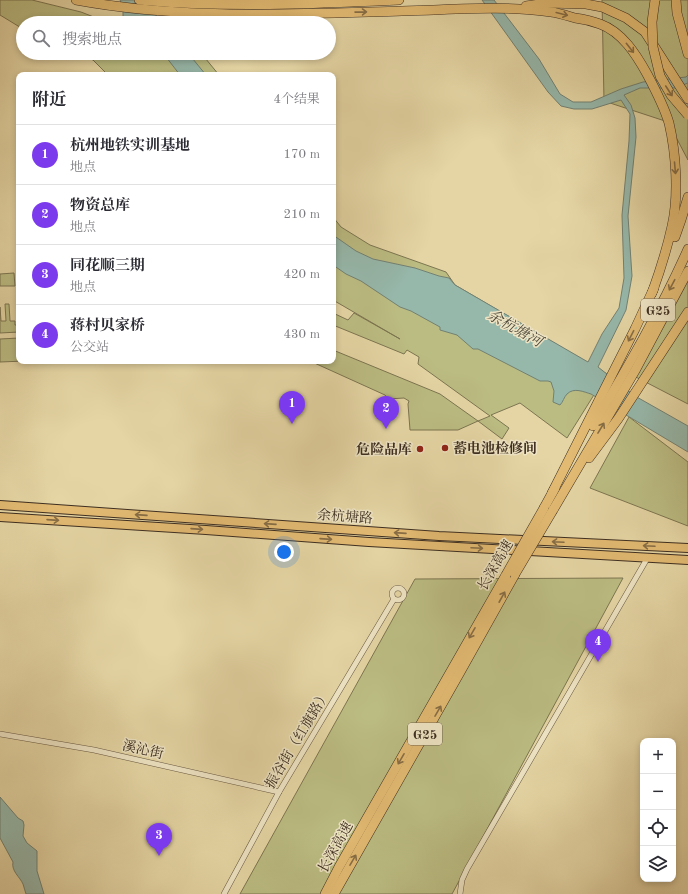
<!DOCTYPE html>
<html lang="zh">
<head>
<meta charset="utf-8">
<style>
  :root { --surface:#fff; --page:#f2f2f3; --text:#2b2b33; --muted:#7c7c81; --line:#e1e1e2; --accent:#7c3aed }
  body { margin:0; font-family:"Old Standard TT","Noto Serif SC",serif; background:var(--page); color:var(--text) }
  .controls { position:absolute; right:12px; bottom:12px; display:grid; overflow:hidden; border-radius:8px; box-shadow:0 2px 6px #0003 }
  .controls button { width:36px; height:36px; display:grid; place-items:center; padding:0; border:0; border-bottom:1px solid var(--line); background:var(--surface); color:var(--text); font:20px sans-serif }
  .you { position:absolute; left:284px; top:552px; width:14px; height:14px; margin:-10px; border:3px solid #fff; border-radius:50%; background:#1a73e8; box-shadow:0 0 0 6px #1a73e833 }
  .badge { display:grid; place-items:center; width:26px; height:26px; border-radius:50%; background:var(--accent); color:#fff; font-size:13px; font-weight:700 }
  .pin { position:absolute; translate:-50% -33px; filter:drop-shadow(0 1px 2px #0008) }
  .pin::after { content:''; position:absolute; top:21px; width:14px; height:12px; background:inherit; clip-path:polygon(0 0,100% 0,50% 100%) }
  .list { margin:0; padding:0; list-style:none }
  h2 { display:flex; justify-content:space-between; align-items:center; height:52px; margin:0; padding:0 16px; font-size:17px }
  h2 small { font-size:13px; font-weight:400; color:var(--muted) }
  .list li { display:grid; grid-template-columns:26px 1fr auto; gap:12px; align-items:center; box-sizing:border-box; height:60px; padding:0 16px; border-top:1px solid var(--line) }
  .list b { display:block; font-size:15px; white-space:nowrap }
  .list p { margin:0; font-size:13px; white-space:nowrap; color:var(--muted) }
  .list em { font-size:13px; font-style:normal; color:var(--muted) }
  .icon { flex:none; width:22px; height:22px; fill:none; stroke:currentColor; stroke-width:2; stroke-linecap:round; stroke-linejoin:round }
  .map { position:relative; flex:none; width:688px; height:894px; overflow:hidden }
  .search { position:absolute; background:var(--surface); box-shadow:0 2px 6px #0003; left:16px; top:16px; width:320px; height:44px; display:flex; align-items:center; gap:10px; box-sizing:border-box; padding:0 14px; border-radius:22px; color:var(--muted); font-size:15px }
  .panel { position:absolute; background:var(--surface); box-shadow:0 2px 6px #0003; left:16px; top:72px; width:320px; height:292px; border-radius:8px }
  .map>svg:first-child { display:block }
  .green { fill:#bbbc82; stroke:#7c7551 }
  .water { fill:#96b8ab; stroke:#728173 }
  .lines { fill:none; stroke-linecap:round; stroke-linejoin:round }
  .street-casing { stroke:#675841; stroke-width:6 }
  .primary-casing { stroke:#3d2e20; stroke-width:10 }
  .highway-casing { stroke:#3d2e20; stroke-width:10 }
  .street { stroke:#eee4c4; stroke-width:5 }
  .primary { stroke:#e2ba72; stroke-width:8 }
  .highway { stroke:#e2ba72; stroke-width:9 }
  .highway-bridge-casing { stroke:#3d2e20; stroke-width:10; stroke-linecap:butt }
  .highway-bridge { stroke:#e2ba72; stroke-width:9 }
  .oneway { stroke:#876d45 }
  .poi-dot { fill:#8f2418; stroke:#eee4c4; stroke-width:1.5 }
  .labels { text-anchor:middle; stroke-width:3; stroke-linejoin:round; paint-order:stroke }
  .shield { fill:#eee4c4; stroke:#726551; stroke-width:1 }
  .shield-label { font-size:13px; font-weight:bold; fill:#3d2e20 }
  .poi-label { font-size:14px; font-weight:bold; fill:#3d2e20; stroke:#eee4c4; text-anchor:start }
  .street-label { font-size:14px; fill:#3d2e20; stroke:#eee4c4 }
  .water-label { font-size:15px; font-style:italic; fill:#4f4a3c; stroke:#eee4c4 }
</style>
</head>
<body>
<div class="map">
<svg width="688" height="894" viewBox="0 0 688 894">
  <rect width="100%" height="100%" fill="#e5d5a4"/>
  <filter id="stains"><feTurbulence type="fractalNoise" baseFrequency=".005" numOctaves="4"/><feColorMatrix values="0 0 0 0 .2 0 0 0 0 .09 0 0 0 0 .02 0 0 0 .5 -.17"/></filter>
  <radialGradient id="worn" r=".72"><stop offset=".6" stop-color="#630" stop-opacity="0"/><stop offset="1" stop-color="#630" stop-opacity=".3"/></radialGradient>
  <g class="green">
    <polygon points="0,0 32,0 81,12 109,23 23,23 23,29 0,15"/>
    <polygon points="602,0 688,0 688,160 668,122 604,101"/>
    <polygon points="74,53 201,53 219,75 108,75 93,60"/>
    <polygon points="333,217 341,227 370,245 446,272 455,285 607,374 567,438 520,403 491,415 509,428 502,439 478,421 458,430 410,430 408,404 409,401 404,398 388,399 385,395 310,361 333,361 333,350 440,394 478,421 490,416 418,364 419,357 407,350 404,354 333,325 333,313 348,320 354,313 400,339 333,300"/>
    <polygon points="14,273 15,286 0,286 0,274"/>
    <polygon points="688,278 688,404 632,375"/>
    <polygon points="5,304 9,304 10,321 15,321 15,325 19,325 19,332 0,333 0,307 1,321 6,321"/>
    <polygon points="19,338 19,361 25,361 0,362 0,339"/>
    <polygon points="629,417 688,462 688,526 590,488"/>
    <polygon points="623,578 452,894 240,894 415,579"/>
  </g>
  <g class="water">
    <polygon points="120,0 142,0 163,23 131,23 123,16 123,7"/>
    <path d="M482 0H494L539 59 560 94 573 102H591L621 89 643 82 686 77 688 75V83L675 88H640L624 95 631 105 635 118 636 137 628 216 632 276 626 310 598 367 635 396 688 426V452L591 394C584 392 574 387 567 394 564 397 563 402 560 405L553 402 554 391 551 382 548 381H540L478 349H473L457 335 440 330V327L411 311 400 307 361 281 346 274 333 265V235L356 251 373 259 415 268 439 276 449 278 455 285 588 362 602 334 619 308 624 278 622 215 629 141 630 114 621 100 592 109H574L561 106 548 92Z"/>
    <polygon points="163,53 188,53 206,75 180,75"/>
    <path d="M0 797 18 818 23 821 24 825 23 836 27 843 37 851V871L44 894H26C25 891 24 887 23 884 20 877 11 871 13 862L0 838Z"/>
  </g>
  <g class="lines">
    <defs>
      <g id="street">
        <circle cx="398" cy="594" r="6"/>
        <polyline points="0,734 94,750 279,792"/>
        <polyline points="224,894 279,792 394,599"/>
        <polyline points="460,894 462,880 467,869 648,557"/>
      </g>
      <g id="primary">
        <polyline points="0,505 439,536 688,548"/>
        <polyline points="0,517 206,530 369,542 688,560"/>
      </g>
      <g id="highway">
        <path d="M76 0C184 20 294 14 402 11 452 10 502 5 551 12 559 13 568 16 575 18 583 19 592 21 600 24 622 32 636 54 647 74 655 89 664 106 669 123 676 153 679 195 672 226 667 249 660 271 652 293"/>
        <path d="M139 0C225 8 313 4 399 0"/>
        <polyline points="676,0 677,13 688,54"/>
        <polyline points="526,6 546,3 586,4 602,7 626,18 645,32 688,99"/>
        <polyline points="675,237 681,220 688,197"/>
        <path d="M593 426C627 368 661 310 688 249"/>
        <polyline points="589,458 618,419 688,312"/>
        <polyline points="552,493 635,329 654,288"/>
        <polyline points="544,508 555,488"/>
        <polyline points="553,510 636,369 688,271"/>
        <polyline points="325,894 339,867 506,575"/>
        <polyline points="334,894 459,674 515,574"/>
      </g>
    </defs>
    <use href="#street" class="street-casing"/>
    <use href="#primary" class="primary-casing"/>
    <use href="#highway" class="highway-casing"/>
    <use href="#street" class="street"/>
    <use href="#primary" class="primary"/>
    <use href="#highway" class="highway"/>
    <defs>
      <g id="highway-bridge">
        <polyline points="655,0 652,22 653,47 660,76 671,95 688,115"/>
        <polyline points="515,574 553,510"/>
        <polyline points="506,575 544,508"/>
      </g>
    </defs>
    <use href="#highway-bridge" class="highway-bridge-casing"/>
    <use href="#highway-bridge" class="highway-bridge"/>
  </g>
  <defs><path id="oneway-shaft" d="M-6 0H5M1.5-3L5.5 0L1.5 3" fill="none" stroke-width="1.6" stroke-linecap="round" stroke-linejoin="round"/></defs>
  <g class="oneway">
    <use href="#oneway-shaft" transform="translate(361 12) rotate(-1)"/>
    <use href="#oneway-shaft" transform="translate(562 14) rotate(14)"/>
    <use href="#oneway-shaft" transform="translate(630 48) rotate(52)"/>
    <use href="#oneway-shaft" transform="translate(669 91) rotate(57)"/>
    <use href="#oneway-shaft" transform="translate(675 168) rotate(85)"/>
    <use href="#oneway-shaft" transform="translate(672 285) rotate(118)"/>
    <use href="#oneway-shaft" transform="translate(631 336) rotate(117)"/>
    <use href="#oneway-shaft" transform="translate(601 428) rotate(-59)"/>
    <use href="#oneway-shaft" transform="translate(141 515) rotate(-176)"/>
    <use href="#oneway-shaft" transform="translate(53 520) rotate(4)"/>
    <use href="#oneway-shaft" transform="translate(270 524) rotate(-176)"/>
    <use href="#oneway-shaft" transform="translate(197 529) rotate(4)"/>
    <use href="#oneway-shaft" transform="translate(400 533) rotate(-176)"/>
    <use href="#oneway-shaft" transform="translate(326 539) rotate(4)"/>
    <use href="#oneway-shaft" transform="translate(558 542) rotate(-177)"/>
    <use href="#oneway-shaft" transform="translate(649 546) rotate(-177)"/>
    <use href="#oneway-shaft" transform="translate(477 548) rotate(3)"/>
    <use href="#oneway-shaft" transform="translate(502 597) rotate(-61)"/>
    <use href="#oneway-shaft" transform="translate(472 633) rotate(120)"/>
    <use href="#oneway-shaft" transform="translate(438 711) rotate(-60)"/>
    <use href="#oneway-shaft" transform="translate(401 759) rotate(120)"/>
    <use href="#oneway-shaft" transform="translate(353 860) rotate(-60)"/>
  </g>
  <g class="poi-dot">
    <circle cx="445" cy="448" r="4"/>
    <circle cx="420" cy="449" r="4"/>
  </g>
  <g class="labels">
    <g class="shield">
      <rect x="641" y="299" width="34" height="22" rx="3"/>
      <rect x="408" y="723" width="34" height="22" rx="3"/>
    </g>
    <g class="shield-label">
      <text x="658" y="315">G25</text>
      <text x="425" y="739">G25</text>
    </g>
    <g class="poi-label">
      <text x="453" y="453">蓄电池检修间</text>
      <text x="412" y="454" text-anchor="end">危险品库</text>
    </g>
    <g class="street-label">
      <text transform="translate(345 516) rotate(4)" y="5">余杭塘路</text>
      <text transform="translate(495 565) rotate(-60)" y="5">长深高速</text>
      <text transform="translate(297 739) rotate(-59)" y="5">振谷街（红旗路）</text>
      <text transform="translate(143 749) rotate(13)" y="5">溪沁街</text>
      <text transform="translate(335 847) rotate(-61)" y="5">长深高速</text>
    </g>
    <g class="water-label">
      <text transform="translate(515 328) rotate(29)" y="5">余杭塘河</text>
    </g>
  </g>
  <rect width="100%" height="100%" filter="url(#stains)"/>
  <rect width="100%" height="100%" fill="url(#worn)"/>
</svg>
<div class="controls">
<button>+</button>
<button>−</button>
<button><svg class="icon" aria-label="locate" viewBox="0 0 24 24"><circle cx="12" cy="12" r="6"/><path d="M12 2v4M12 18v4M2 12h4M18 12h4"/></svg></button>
<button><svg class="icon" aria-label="layers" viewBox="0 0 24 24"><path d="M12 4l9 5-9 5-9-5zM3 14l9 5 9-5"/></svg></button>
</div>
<div class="you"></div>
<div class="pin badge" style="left:292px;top:424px">1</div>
<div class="pin badge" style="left:386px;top:429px">2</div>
<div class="pin badge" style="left:159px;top:856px">3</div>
<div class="pin badge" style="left:598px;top:662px">4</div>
<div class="search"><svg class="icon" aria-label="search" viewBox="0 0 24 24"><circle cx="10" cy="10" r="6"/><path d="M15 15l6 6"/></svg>搜索地点</div>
<section class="panel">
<h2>附近<small>4个结果</small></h2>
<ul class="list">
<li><span class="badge">1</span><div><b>杭州地铁实训基地</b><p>地点</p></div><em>170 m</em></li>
<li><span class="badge">2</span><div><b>物资总库</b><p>地点</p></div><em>210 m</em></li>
<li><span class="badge">3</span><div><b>同花顺三期</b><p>地点</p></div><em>420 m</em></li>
<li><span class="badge">4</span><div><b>蒋村贝家桥</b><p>公交站</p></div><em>430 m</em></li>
</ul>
</section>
</div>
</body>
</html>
